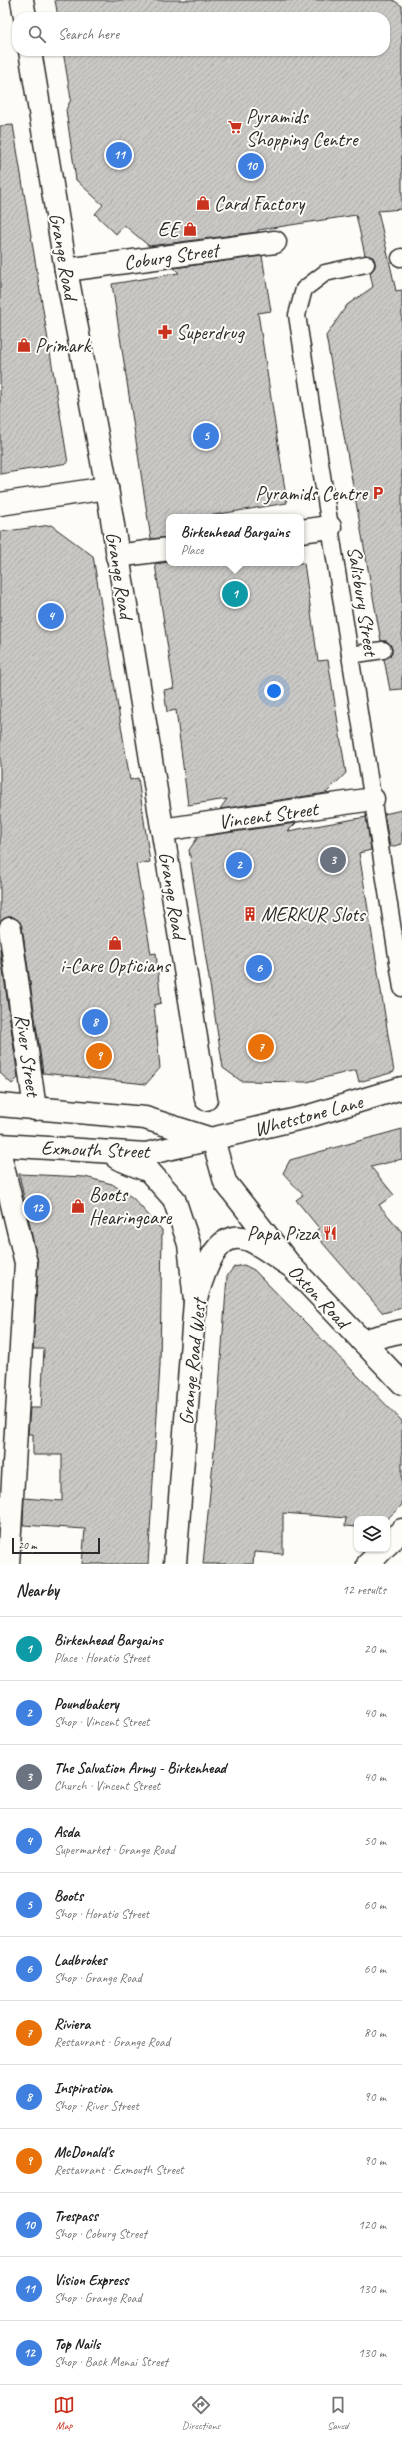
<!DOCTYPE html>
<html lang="en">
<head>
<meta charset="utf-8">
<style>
  :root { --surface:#fff; --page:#f2f2f2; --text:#222; --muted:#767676; --line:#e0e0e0; --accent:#c8321e }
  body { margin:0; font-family:Caveat,sans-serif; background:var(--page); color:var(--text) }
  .controls { position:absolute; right:12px; bottom:12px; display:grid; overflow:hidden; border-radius:8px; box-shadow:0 1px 3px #0004 }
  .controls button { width:36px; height:36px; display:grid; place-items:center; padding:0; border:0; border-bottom:1px solid var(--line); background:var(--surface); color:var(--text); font:20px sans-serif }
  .scale { position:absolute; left:12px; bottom:10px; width:88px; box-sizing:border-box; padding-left:4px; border:2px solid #2b2b2b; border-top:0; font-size:11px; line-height:14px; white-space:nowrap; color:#2b2b2b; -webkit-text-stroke:3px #fdfcf7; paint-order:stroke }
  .you { position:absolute; left:274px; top:691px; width:14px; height:14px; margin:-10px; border:3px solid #fff; border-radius:50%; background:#1a73e8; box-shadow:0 0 0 6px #1a73e833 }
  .badge { display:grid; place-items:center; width:26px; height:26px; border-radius:50%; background:var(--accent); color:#fff; font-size:13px; font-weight:700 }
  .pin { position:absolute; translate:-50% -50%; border:2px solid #fff; box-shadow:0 1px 4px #0006 }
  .popup { position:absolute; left:166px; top:514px; width:138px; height:52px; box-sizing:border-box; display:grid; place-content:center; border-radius:8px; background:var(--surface); filter:drop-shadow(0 1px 3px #0005); font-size:13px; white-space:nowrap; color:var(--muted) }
  .popup b { font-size:15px; color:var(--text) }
  .popup::after { content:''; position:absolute; left:50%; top:100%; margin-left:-8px; border:8px solid transparent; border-top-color:var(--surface) }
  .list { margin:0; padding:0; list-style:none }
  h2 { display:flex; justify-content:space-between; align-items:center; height:52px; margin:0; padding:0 16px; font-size:17px }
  h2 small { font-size:13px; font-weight:400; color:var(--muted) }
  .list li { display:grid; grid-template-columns:26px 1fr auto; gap:12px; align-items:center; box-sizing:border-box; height:64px; padding:0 16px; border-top:1px solid var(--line) }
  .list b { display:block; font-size:15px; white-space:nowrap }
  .list p { margin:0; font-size:13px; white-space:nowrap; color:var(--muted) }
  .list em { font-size:13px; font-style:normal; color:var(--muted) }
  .icon { flex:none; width:22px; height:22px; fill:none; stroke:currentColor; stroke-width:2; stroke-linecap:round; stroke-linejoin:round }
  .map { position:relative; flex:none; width:402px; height:1564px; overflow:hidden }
  .search { position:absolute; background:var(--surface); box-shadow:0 1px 3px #0004; left:12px; right:12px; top:12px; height:44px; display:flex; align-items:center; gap:10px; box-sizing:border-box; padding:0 14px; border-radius:16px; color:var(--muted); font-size:15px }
  .sheet { height:820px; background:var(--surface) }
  nav { display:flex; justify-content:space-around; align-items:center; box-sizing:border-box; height:56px; border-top:1px solid var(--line); background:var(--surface); font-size:11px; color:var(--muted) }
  nav a { display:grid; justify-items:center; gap:2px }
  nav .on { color:var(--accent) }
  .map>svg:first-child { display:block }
  .building { fill:url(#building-hatch); stroke:#2b2b2b }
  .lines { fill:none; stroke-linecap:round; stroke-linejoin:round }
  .service-casing { stroke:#2b2b2b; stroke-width:19 }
  .pedestrian-casing { stroke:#2b2b2b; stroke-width:25 }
  .minor-casing { stroke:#2b2b2b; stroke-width:25 }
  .primary-casing { stroke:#2b2b2b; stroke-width:25 }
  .service { stroke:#fdfcf7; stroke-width:16 }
  .pedestrian { stroke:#fdfcf7; stroke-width:22 }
  .minor { stroke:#fdfcf7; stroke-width:22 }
  .primary { stroke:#fdfcf7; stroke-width:22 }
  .labels { text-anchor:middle; stroke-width:4; stroke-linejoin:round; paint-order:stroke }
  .poi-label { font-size:20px; fill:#2b2b2b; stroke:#fdfcf7; text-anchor:start }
  .street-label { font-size:20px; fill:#2b2b2b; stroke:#fdfcf7 }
</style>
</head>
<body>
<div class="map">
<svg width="402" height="1564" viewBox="0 0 402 1564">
  <defs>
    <pattern id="building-hatch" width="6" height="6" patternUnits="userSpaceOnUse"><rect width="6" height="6" fill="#c9c8c4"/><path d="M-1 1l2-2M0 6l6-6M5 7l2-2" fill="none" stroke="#adaca9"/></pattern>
  </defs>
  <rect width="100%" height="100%" fill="#fdfcf7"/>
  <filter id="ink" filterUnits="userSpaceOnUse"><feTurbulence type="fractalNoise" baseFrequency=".025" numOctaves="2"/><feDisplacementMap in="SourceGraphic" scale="8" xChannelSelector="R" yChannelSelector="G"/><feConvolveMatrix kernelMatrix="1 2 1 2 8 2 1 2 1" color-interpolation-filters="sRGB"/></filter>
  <g filter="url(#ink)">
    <g class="building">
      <polygon points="55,0 393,0 402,6 402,209 378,211 396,291 402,290 402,689 390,690 384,659 392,654 392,648 387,641 381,641 326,336 347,305 373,287 370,273 375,267 375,262 373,257 365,255 356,215 258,230 258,232 149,246 124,225 116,234 95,214 103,205 76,180 66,110 71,99 63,51 385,51 385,17 58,17"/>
      <polygon points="13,125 68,463 0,474 0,126"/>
      <polygon points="262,256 271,311 258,313 287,503 201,517 169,517 169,537 151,539 112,284 179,273 174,268"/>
      <polygon points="51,525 93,556 130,780 138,778 150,862 136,864 151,954 156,953 161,1003 154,1005 160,1068 146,1084 43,1073 22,927 14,917 8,917 0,922 0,532"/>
      <polygon points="169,562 304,563 318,661 328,660 346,773 326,793 220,809 227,799 188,805 176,710 167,712 164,690 174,688 155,564"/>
      <polygon points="402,810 402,844 390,847 384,814"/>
      <polygon points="366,817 371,850 359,853 394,1072 359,1082 356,1070 307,1082 241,1081 223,1068 189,850 198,837 296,823 288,831"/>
      <polygon points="0,948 18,1078 12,1084 0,1073"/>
      <polygon points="402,1129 402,1159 371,1167 394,1195 379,1205 402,1232 402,1308 383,1313 314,1233 319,1228 296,1200 303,1195 283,1173 290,1160"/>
      <polygon points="19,1174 85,1177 112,1184 133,1198 162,1230 160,1365 148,1564 82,1564 85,1529 23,1525 24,1498 62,1501 62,1455 33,1455 33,1434 28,1434 30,1408 41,1408 44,1349 33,1349 38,1264"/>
      <polygon points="244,1265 254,1270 402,1421 402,1505 387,1519 357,1519 357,1527 345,1526 346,1518 283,1513 283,1554 254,1552 253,1564 203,1564 216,1431 227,1276 234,1267"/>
    </g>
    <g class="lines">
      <defs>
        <g id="service">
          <polyline points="400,258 402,257"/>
          <polyline points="366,264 325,273 304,289 297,315 402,988"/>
          <polyline points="350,655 383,650"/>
        </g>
        <g id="pedestrian">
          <polyline points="22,0 25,17"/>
          <polyline points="30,51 66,270 107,488 206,1099"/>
          <polyline points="66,270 275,242"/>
          <polyline points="0,504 107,488"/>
          <polyline points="301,531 330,527"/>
          <polyline points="117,556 169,549"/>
          <polyline points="162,830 373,799"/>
        </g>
        <g id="minor">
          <polyline points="10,929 35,1109"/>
          <polyline points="213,1139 225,1182 291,1266 402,1383"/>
          <polyline points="0,1154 26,1263 8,1564"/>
          <polyline points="362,1341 402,1331"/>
          <polyline points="387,1545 402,1530"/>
          <path d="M175 1564 195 1301C203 1278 214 1226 249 1240 263 1246 277 1258 291 1266"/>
          <polyline points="368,1564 383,1549"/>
        </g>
        <g id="primary">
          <polyline points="0,1105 145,1118 211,1139"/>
          <polyline points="0,1145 146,1154 306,1117 402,1088"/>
          <polyline points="117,1158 149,1171 174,1199 189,1244 195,1301"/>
        </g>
      </defs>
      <use href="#service" class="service-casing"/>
      <use href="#pedestrian" class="pedestrian-casing"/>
      <use href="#minor" class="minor-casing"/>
      <use href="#primary" class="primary-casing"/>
      <use href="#service" class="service"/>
      <use href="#pedestrian" class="pedestrian"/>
      <use href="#minor" class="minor"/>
      <use href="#primary" class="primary"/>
    </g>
  </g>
  <defs>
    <symbol id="supermarket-bare" viewBox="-9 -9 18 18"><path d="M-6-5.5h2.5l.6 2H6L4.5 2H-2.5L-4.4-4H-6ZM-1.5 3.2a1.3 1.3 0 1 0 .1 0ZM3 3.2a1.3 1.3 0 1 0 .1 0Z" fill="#c8321e" stroke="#fdfcf7" stroke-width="2.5" paint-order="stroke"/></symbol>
    <symbol id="shop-bare" viewBox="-9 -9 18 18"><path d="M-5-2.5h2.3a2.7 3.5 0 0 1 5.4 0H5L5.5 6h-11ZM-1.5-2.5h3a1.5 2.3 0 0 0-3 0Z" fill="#c8321e" stroke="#fdfcf7" stroke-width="2.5" paint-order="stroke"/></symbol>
    <symbol id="pharmacy-bare" viewBox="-9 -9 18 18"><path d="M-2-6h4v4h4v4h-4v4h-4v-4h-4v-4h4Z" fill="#c8321e" stroke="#fdfcf7" stroke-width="2.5" paint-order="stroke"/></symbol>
    <symbol id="parking-bare" viewBox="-9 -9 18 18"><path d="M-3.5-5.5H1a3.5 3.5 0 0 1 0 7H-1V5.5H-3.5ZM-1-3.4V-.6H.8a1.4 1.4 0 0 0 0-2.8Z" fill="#c8321e" stroke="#fdfcf7" stroke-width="2.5" paint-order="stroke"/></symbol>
    <symbol id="building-bare" viewBox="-9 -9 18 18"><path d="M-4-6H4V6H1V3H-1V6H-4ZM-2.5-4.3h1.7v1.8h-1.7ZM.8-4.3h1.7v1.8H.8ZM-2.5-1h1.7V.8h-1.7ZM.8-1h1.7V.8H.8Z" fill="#c8321e" stroke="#fdfcf7" stroke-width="2.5" paint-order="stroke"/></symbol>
    <symbol id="restaurant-bare" viewBox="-9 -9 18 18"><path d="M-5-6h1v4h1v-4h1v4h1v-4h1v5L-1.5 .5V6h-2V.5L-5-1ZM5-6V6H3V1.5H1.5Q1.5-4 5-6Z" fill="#c8321e" stroke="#fdfcf7" stroke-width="2.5" paint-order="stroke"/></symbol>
  </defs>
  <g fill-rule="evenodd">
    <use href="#supermarket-bare" x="225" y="117" width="20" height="20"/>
    <use href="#shop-bare" x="193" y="193" width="20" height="20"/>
    <use href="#shop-bare" x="180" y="219" width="20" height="20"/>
    <use href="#pharmacy-bare" x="155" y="322" width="20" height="20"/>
    <use href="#shop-bare" x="14" y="335" width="20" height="20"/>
    <use href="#parking-bare" x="368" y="483" width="20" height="20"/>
    <use href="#building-bare" x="240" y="904" width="20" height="20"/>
    <use href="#shop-bare" x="105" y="933" width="20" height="20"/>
    <use href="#shop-bare" x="68" y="1196" width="20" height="20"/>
    <use href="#restaurant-bare" x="320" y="1223" width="20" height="20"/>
  </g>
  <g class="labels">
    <g class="poi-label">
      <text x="246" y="123">Pyramids<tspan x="246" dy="23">Shopping Centre</tspan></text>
      <text x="214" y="210">Card Factory</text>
      <text x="179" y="236" text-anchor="end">EE</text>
      <text x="176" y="339">Superdrug</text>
      <text x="35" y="352">Primark</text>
      <text x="367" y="500" text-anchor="end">Pyramids Centre</text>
      <text x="261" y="921">MERKUR Slots</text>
      <text x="115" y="972" text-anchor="middle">i-Care Opticians</text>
      <text x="89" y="1201">Boots<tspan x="89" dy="23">Hearingcare</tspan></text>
      <text x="319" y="1240" text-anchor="end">Papa Pizza</text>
    </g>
    <g class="street-label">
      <text transform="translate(64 256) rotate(80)" y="7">Grange Road</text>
      <text transform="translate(171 256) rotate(-8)" y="7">Coburg Street</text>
      <text transform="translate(120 575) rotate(81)" y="7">Grange Road</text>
      <text transform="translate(363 601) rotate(81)" y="7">Salisbury Street</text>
      <text transform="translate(268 815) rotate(-8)" y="7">Vincent Street</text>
      <text transform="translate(173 895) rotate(81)" y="7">Grange Road</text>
      <text transform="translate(28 1055) rotate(82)" y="7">River Street</text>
      <text transform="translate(308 1115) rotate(-15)" y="7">Whetstone Lane</text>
      <text transform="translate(95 1149) rotate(2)" y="7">Exmouth Street</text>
      <text transform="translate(319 1296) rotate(47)" y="7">Oxton Road</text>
      <text transform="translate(192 1362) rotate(-84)" y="7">Grange Road West</text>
    </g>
  </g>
</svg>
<div class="controls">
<button><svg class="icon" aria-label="layers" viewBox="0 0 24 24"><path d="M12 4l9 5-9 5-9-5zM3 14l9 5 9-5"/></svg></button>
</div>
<div class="scale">20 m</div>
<div class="you"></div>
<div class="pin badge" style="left:235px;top:594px;background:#0f9aa8">1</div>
<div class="popup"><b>Birkenhead Bargains</b>Place</div>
<div class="pin badge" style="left:239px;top:865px;background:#3f7fe0">2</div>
<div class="pin badge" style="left:333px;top:860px;background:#6b7280">3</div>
<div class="pin badge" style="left:51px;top:616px;background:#3f7fe0">4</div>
<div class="pin badge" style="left:206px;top:436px;background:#3f7fe0">5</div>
<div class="pin badge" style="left:259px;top:968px;background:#3f7fe0">6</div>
<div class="pin badge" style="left:261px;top:1047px;background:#e8710a">7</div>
<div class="pin badge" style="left:95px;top:1022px;background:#3f7fe0">8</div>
<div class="pin badge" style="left:99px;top:1056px;background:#e8710a">9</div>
<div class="pin badge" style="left:251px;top:166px;background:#3f7fe0">10</div>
<div class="pin badge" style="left:119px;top:155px;background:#3f7fe0">11</div>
<div class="pin badge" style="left:37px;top:1208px;background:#3f7fe0">12</div>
<div class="search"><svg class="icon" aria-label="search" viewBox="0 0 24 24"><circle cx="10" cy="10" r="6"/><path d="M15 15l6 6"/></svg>Search here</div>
</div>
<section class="sheet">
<h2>Nearby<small>12 results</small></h2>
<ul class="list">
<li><span class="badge" style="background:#0f9aa8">1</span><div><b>Birkenhead Bargains</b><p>Place · Horatio Street</p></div><em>20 m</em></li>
<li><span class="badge" style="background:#3f7fe0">2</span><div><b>Poundbakery</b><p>Shop · Vincent Street</p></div><em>40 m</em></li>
<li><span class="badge" style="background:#6b7280">3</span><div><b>The Salvation Army - Birkenhead</b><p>Church · Vincent Street</p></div><em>40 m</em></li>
<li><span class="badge" style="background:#3f7fe0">4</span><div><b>Asda</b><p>Supermarket · Grange Road</p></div><em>50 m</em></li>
<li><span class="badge" style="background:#3f7fe0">5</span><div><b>Boots</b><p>Shop · Horatio Street</p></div><em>60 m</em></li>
<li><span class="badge" style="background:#3f7fe0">6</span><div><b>Ladbrokes</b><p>Shop · Grange Road</p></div><em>60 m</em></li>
<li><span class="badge" style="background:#e8710a">7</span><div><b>Riviera</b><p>Restaurant · Grange Road</p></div><em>80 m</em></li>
<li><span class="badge" style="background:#3f7fe0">8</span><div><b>Inspiration</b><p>Shop · River Street</p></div><em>90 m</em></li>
<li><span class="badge" style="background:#e8710a">9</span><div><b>McDonald's</b><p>Restaurant · Exmouth Street</p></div><em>90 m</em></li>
<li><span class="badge" style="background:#3f7fe0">10</span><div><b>Trespass</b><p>Shop · Coburg Street</p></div><em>120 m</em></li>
<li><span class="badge" style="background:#3f7fe0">11</span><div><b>Vision Express</b><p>Shop · Grange Road</p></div><em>130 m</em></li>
<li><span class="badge" style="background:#3f7fe0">12</span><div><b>Top Nails</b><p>Shop · Back Menai Street</p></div><em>130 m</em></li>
</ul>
</section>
<nav>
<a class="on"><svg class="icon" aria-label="map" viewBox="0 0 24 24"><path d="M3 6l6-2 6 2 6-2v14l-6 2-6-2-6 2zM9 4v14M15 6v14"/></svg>Map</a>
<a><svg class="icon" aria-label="directions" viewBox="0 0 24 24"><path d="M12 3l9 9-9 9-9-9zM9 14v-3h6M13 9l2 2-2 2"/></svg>Directions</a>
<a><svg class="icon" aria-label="saved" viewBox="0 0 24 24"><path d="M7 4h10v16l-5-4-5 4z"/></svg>Saved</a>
</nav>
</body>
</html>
